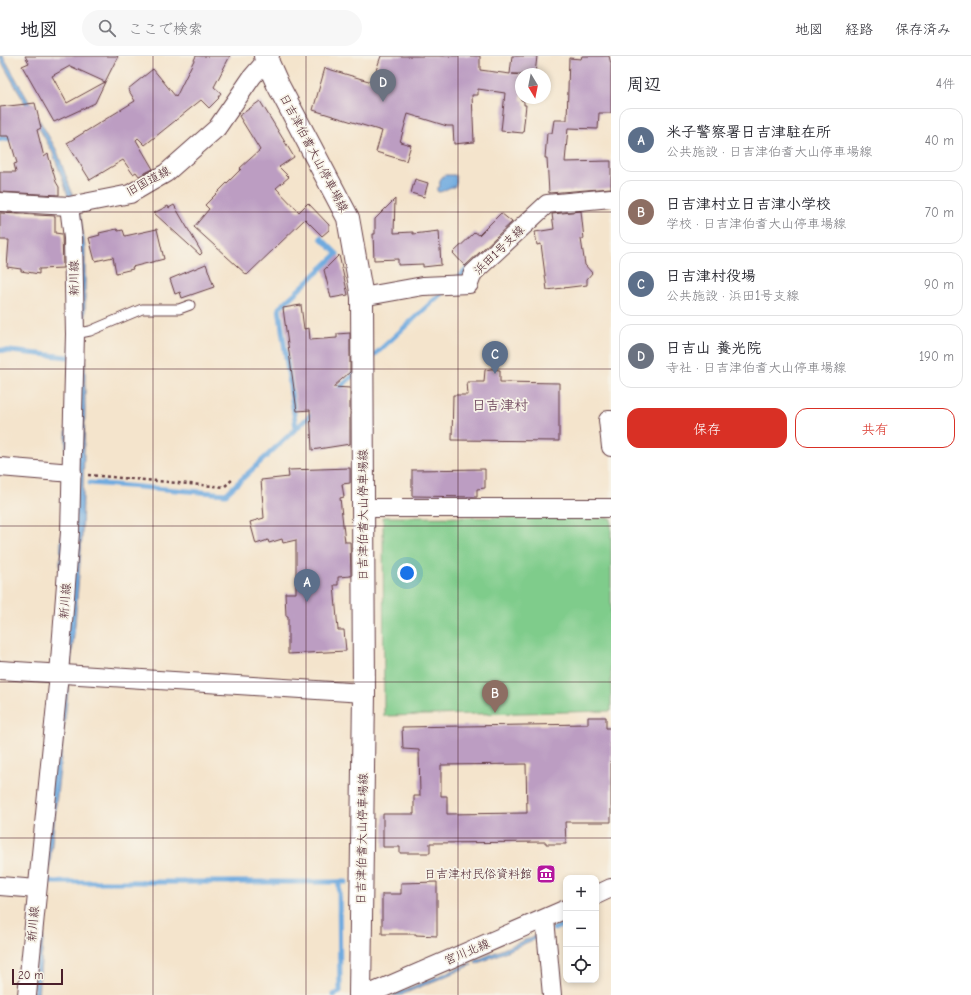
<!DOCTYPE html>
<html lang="ja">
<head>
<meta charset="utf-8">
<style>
  :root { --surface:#fff; --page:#f7f7f7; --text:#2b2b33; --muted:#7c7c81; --line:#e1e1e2; --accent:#d93025 }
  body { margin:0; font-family:"Comic Neue","Klee One",sans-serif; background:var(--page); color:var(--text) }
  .controls { position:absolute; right:12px; bottom:12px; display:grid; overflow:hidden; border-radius:8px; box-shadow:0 2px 6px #0003 }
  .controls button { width:36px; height:36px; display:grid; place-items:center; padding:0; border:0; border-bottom:1px solid var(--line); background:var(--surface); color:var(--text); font:20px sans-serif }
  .compass { position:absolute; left:515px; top:12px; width:36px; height:36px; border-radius:50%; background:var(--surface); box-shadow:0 2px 6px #0003; rotate:170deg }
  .scale { position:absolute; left:12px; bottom:10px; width:51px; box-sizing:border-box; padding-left:4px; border:2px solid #4a1f2b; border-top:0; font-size:11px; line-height:14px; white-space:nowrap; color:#4a1f2b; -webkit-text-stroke:3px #f7f3e8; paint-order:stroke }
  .you { position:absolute; left:407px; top:517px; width:14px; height:14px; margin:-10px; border:3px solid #fff; border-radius:50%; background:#1a73e8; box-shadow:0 0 0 6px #1a73e833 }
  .badge { display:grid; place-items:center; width:26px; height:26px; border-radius:50%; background:var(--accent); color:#fff; font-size:13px; font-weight:700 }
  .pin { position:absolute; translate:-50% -33px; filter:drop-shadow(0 1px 2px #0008) }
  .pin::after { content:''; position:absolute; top:21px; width:14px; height:12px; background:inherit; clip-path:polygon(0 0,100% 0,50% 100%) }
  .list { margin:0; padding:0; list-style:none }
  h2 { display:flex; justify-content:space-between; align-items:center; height:52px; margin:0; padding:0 16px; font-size:17px }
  h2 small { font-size:13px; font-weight:400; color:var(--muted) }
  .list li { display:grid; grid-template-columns:26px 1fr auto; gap:12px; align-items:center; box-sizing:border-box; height:64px; margin:0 8px 8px; padding:0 8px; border:1px solid var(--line); border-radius:12px }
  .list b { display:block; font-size:15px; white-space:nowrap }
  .list p { margin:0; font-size:13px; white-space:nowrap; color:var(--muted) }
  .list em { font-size:13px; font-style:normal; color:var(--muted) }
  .actions { display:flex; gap:8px; padding:12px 16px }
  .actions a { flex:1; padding:9px 0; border:1px solid var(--accent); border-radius:12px; text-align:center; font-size:14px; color:var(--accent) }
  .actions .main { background:var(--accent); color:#fff }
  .icon { flex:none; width:22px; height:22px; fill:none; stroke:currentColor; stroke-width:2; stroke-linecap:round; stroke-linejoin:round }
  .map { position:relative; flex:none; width:611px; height:939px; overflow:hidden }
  header { display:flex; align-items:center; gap:24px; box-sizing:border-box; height:56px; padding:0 20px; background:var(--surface); border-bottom:1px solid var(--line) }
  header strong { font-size:19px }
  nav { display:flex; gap:22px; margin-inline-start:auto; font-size:14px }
  .search { width:280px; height:36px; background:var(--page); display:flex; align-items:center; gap:10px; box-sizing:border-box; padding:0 14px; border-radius:22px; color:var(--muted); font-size:15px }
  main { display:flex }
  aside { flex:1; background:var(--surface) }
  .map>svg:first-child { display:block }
  .green { fill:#7fcc8b; stroke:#64765b }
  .water { fill:#6faadf; stroke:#5c6485 }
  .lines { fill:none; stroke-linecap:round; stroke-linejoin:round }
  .stream { stroke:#6faadf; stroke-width:5 }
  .building { fill:#bc9dc2; fill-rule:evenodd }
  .lane-casing { stroke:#643d43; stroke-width:11 }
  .street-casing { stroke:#643d43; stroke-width:20 }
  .secondary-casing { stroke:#643d43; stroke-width:24 }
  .path { stroke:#643d43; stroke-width:2.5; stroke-dasharray:3 3; stroke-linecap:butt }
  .lane { stroke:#fff; stroke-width:9 }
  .street { stroke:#fff; stroke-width:18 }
  .secondary { stroke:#fff; stroke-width:22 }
  .grid { fill:none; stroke:#4a1f2b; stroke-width:1; stroke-opacity:0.55 }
  .labels { text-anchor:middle; stroke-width:3.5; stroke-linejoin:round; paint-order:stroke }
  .street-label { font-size:12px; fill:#4a1f2b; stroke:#f7f3e8 }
  .poi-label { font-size:12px; fill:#4a1f2b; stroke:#f7f3e8; text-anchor:end }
  .quarter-label { font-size:14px; font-weight:bold; fill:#724b60; stroke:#f7f3e8 }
</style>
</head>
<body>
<header>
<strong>地図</strong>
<div class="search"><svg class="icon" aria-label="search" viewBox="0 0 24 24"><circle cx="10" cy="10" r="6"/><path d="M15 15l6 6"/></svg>ここで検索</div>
<nav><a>地図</a><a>経路</a><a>保存済み</a></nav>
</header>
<main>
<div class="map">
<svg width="611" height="939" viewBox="0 0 611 939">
  <rect width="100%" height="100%" fill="#f7f3e8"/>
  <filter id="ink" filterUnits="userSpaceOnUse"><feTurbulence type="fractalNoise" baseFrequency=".025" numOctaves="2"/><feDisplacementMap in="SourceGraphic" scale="8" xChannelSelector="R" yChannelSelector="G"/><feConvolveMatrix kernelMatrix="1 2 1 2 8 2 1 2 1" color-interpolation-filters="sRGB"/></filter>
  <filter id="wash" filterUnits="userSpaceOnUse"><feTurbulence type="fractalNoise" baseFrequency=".012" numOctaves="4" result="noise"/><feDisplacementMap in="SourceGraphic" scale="16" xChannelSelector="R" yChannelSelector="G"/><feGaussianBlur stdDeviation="0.9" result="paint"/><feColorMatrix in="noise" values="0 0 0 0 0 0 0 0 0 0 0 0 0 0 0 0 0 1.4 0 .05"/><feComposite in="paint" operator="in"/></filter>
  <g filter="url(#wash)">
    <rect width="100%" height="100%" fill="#f4e4cc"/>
    <polygon class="green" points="383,461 611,462 611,655 384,660"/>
    <g class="water">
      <polygon points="0,0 3,0 57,95 81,162 85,192 85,353 82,482 75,569 52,787 38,939 33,939 47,786 76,166 63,124 52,95 0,3"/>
      <path d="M445 119H455C457 123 457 128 454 131 447 131 446 135 439 136L437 135V132L440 131C439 125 440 122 445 119Z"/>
      <polygon points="539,878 540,881 476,908 475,905"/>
      <polygon points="471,907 472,909 401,939 392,939"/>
    </g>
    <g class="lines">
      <g class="stream">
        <polyline points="0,83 16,82"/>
        <polyline points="455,224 469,212"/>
        <polyline points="0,294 68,301"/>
        <polyline points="369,304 445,234"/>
        <polyline points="335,336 356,317"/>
        <polyline points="296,372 279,252 337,198 321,182"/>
        <polyline points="90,427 226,438 315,355"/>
        <polyline points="46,826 346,826"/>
        <polyline points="554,873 563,869"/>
        <polyline points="333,939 340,936 339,826"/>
      </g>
    </g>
    <g id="blocks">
      <g class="building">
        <polygon points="25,0 118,0 105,26 70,10 52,20 67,47 105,26 95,47 54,66 22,10 29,7"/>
        <polygon points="196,0 230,0 214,31 221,37 218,41 219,42 209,52 201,44 145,89 138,82 136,84 153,113 139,120 136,116 133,118 123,104 90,124 67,87 135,45 128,33 153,13 176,41"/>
        <polygon points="381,0 480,0 480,14 510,18 512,0 537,0 535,18 512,18 521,19 521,44 524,45 524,49 526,49 523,77 501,75 505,37 478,33 478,39 472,39 474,86 454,88 453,70 447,70 408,58 400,86 411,89 406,105 376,96 382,75 313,54 325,12 372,26"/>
        <polygon points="582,0 609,0 611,8 611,57 599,57 598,73 568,72 565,106 611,105 611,132 549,137 547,102 545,102 547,77 552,77 554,64 567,64 569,2 581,3"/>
        <polygon points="260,45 294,101 279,111 289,121 276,132 299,156 308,147 329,169 329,174 322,180 305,163 247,219 194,171 209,153 205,149 241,113 240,112 260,94 239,60"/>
        <polygon points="35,47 41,72 37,74 44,101 48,98 56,126 59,131 59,139 0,136 0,116 16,116 14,108 17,107 9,80 0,80 0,51"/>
        <polygon points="415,123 428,127 424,141 411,137"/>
        <polygon points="395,143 394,177 413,176 413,178 439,175 441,209 423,211 423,208 398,209 398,203 374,204 373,178 375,178 375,163"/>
        <polygon points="174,149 202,197 200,199 154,157 168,150 169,152"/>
        <polygon points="581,155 584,183 581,183 585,209 592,217 587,223 587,229 547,234 541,188 537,189 535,176 554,173 552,158"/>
        <polygon points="0,157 55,160 55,177 62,178 63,212 39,213 39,218 21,215 21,213 7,211 9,184 0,184"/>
        <polygon points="501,157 512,166 465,210 453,197 475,176 479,179"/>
        <polygon points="117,173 118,175 123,174 125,180 157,173 164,203 132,211 133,213 116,217 113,201 95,205 89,182 100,179 99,177"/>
        <polygon points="339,199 348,239 331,242 324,214"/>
        <polygon points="206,208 214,231 182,242 180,236 175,238 170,223"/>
        <polygon points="301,249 304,273 309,272 310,284 337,282 337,278 350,277 350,316 333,331 350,332 350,388 312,394 310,354 297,355 283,252"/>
        <polygon points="492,313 500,314 500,326 559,327 559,385 452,384 453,339 468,339 467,326 484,326 485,314"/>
        <polygon points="350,412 350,427 342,428 344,441 340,442 345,486 350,486 351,520 338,521 338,529 334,529 338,574 344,574 346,595 288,598 288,560 286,560 285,537 296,537 296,484 283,487 282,483 269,487 268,484 256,488 250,466 264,462 261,424 289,421 288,414"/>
        <polygon points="485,413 485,432 477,433 477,441 412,440 412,414"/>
        <path d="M588 661H606V672H611V766H565L566 788H546V786L430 787V797H400V791H383V758H414V740H420L419 694 403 693 402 671 588 668ZM526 708 527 757 447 758V740H441V709Z"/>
        <polygon points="437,826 437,880 416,879 416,878 382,878 382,838 401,838 401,827"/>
      </g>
    </g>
  </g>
  <g filter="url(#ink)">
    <use href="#blocks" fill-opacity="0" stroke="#643d43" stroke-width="1"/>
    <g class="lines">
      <defs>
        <polyline id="lane" points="75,278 90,275 142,253 179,253 190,249"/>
        <g id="street">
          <polyline points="0,146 69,150 130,138 166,117 217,72 252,21 270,0"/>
          <polyline points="362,241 423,230 469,228 473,217 547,148 611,142"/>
          <polyline points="611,364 608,364 611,391"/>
          <polyline points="0,411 72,417"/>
          <polyline points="363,452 611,452"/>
          <polyline points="0,614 364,637"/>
          <polyline points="0,830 37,833"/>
          <polyline points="596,839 611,832"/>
          <polyline points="545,863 552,939"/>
          <polyline points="27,939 59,618 70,476 75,278 73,182 69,150"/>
          <polyline points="367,939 566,853"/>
        </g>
        <polyline id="secondary" points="265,0 278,29 348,162 362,241 364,637 360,939"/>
      </defs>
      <use href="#lane" class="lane-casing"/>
      <use href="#street" class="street-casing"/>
      <use href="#secondary" class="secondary-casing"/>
      <polyline class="path" points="88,419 224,431 233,423"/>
      <use href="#lane" class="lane"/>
      <use href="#street" class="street"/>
      <use href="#secondary" class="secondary"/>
    </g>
  </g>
  <path class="grid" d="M153 0V939M306 0V939M458 0V939M0 156H611M0 313H611M0 470H611M0 626H611M0 782H611"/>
  <defs>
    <symbol id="museum-square" viewBox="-11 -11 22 22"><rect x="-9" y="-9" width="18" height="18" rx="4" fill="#b5179e" stroke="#f7f3e8"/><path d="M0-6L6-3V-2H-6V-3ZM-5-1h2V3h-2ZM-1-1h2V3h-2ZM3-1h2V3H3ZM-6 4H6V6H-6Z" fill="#fff"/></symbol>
  </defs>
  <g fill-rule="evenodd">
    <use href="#museum-square" x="535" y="807" width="22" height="22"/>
  </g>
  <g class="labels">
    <g class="street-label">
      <text transform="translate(314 97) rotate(62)" y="4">日吉津伯耆大山停車場線</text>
      <text transform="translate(148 125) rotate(-29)" y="4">旧国道線</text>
      <text transform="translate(499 194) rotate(-44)" y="4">浜田1号支線</text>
      <text transform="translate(74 222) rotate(-91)" y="4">新川線</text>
      <text transform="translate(363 459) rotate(-90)" y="4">日吉津伯耆大山停車場線</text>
      <text transform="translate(65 545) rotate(-86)" y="4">新川線</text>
      <text transform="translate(362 783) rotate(-89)" y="4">日吉津伯耆大山停車場線</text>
      <text transform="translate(33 868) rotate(-85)" y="4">新川線</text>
      <text transform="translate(467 896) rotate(-23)" y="4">宮川北線</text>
    </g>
    <g class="poi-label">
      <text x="532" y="822">日吉津村民俗資料館</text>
    </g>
    <g class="quarter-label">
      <text x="500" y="354">日吉津村</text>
    </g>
  </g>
</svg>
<div class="controls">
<button>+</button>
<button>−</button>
<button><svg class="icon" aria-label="locate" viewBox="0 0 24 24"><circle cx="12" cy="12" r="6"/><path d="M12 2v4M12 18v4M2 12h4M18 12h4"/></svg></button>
</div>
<svg class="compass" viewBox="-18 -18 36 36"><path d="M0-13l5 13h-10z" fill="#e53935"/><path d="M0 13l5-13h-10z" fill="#7c7c81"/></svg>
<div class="scale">20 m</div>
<div class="you"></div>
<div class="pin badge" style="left:307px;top:546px;background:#5c6f8a">A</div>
<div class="pin badge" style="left:495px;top:657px;background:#8d6e63">B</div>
<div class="pin badge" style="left:495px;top:318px;background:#5c6f8a">C</div>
<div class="pin badge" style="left:383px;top:46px;background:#6b7280">D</div>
</div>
<aside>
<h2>周辺<small>4件</small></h2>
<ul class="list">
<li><span class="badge" style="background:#5c6f8a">A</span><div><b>米子警察署日吉津駐在所</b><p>公共施設 · 日吉津伯耆大山停車場線</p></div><em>40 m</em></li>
<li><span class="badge" style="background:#8d6e63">B</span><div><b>日吉津村立日吉津小学校</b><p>学校 · 日吉津伯耆大山停車場線</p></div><em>70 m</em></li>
<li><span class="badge" style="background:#5c6f8a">C</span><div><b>日吉津村役場</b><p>公共施設 · 浜田1号支線</p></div><em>90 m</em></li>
<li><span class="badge" style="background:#6b7280">D</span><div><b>日吉山 養光院</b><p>寺社 · 日吉津伯耆大山停車場線</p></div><em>190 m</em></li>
</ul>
<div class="actions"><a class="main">保存</a><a>共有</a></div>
</aside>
</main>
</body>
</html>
